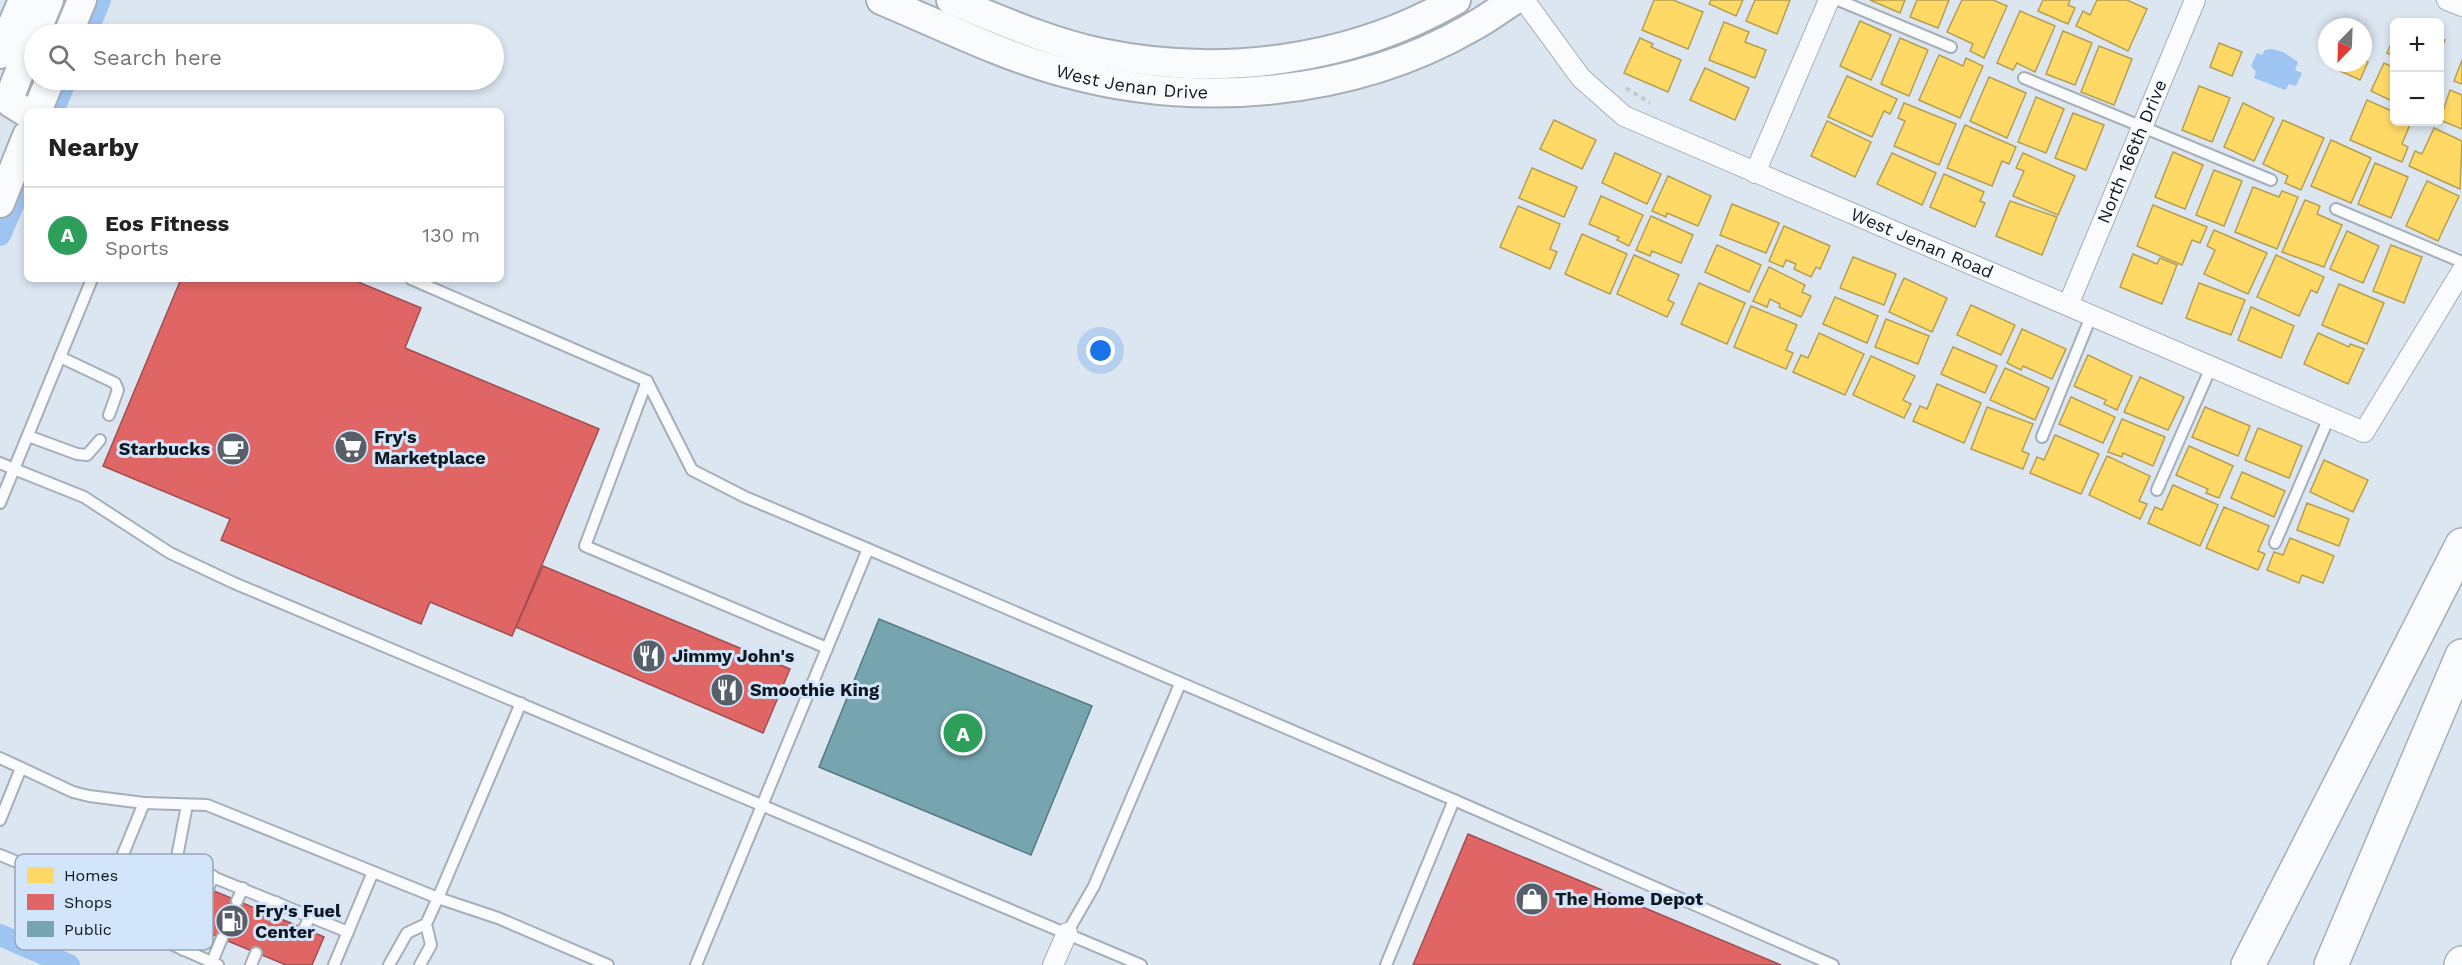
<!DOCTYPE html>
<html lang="en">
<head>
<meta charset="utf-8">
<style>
  :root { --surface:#fff; --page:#f2f2f2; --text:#222; --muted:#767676; --line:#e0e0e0; --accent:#7c3aed }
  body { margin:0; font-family:"Work Sans",sans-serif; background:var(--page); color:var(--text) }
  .controls { position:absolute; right:18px; top:18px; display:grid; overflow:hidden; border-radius:9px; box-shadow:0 3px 9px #0003 }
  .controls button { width:54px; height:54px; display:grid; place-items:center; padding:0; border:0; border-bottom:2px solid var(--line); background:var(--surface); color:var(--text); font:30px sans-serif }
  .compass { position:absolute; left:2318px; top:18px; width:54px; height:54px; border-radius:50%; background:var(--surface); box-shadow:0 3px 9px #0003; rotate:203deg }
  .you { position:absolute; left:1101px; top:351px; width:21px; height:21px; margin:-15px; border:4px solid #fff; border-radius:50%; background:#1a73e8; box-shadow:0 0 0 9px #1a73e833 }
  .badge { display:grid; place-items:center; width:39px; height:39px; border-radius:50%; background:var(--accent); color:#fff; font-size:20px; font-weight:700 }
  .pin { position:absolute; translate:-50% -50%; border:3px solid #fff; box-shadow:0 2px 6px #0006 }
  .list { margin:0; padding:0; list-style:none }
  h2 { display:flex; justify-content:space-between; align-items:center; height:78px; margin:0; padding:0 24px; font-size:26px }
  h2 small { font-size:20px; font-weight:400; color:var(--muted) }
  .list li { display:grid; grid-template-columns:39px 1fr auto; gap:18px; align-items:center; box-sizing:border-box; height:96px; padding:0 24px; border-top:2px solid var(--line) }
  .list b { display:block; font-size:22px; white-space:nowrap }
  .list p { margin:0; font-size:20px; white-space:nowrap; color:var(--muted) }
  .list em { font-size:20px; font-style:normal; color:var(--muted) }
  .icon { flex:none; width:33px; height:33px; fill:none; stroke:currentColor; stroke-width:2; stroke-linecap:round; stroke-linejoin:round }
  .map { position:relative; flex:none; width:2462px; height:965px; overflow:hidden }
  .search { position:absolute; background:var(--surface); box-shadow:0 3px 9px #0003; left:24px; top:24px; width:480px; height:66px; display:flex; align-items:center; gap:15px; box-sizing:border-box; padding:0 21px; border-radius:33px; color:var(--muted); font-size:22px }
  .panel { position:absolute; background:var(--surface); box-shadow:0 3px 9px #0003; left:24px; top:108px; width:480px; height:174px; border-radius:9px }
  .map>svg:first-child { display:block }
  .water { fill:#9ec4f1 }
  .homes { fill:#ffd966; stroke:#b79f51; stroke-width:1.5 }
  .shops { fill:#e06666; stroke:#a14e51; stroke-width:1.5 }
  .public { fill:#76a5af; stroke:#577a84; stroke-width:1.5 }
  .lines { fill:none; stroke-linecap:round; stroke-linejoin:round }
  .canal { stroke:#9ec4f1; stroke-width:22 }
  .lane-casing { stroke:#a6aeb8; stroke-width:14 }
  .street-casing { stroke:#a6aeb8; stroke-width:22 }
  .secondary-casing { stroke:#a6aeb8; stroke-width:32 }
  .highway-casing { stroke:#a6aeb8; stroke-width:36 }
  .path { stroke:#c3c7cb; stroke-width:4; stroke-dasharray:4.5 4.5; stroke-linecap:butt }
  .lane { stroke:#fafbfd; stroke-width:10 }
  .street { stroke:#fafbfd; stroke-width:20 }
  .secondary { stroke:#fafbfd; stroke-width:28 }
  .highway { stroke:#fafbfd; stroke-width:33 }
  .labels { text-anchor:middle; stroke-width:6; stroke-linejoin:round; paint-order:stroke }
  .street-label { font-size:18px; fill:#0f1720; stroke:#d3e5fa }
  .poi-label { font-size:18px; font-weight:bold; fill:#0f1720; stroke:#d3e5fa; text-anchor:start }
  .key { fill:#d3e5fa; stroke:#98a7b9; stroke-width:1.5 }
  .key-label { font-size:16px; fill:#0f1720 }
</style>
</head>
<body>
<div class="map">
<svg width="2462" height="965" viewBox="0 0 2462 965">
  <rect width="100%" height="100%" fill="#dce6f1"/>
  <polygon class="water" points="2272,49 2283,52 2298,62 2295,70 2302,73 2296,86 2289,84 2285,90 2254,78 2256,72 2251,66 2257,53 2262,55 2265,50"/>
  <g class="homes">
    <polygon points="1654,0 1673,0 1703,12 1688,49 1642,30"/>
    <polygon points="1711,0 1743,0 1736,16 1709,4"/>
    <polygon points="1755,0 1790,0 1777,34 1746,21"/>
    <polygon points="1870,0 1905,0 1900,13"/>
    <polygon points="1917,0 1949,0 1938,28 1910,17"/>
    <polygon points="1962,0 1993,0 2007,6 1984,58 1970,51 1973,44 1947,32"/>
    <polygon points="2043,0 2070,0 2068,5 2075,8 2068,24 2038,11"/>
    <polygon points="2097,0 2127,0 2147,9 2128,51 2076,26 2083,11 2090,15"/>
    <polygon points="2020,11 2055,26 2035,72 2017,63 2013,70 1997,63"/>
    <polygon points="1860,21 1891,35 1871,80 1840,66"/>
    <polygon points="1724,22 1749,32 1745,42 1766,50 1755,78 1709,60"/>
    <polygon points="2063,31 2092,43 2075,85 2046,74"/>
    <polygon points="2394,37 2394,56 2387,53"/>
    <polygon points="1640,38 1653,44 1651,47 1681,60 1668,92 1624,73"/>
    <polygon points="1900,38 1928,50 1909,96 1881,84"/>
    <polygon points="2440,38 2445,40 2440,53"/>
    <polygon points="2219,43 2242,52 2232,76 2210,67"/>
    <polygon points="2099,46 2132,59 2114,105 2081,92"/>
    <polygon points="1939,55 1963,66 1966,58 1983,66 1960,118 1919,100"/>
    <polygon points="2363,60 2368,62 2360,80 2334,68 2336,63 2363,63"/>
    <polygon points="2462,60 2462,84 2454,81"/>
    <polygon points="2384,63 2394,68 2394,102 2371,91"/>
    <polygon points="1705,68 1749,88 1735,120 1690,100"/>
    <polygon points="1847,76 1897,99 1890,114 1884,111 1872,137 1828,117"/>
    <polygon points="1989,77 2026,93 2007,138 1970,121"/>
    <polygon points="2199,86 2230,98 2212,142 2182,130"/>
    <polygon points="2450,90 2462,95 2462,129 2440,120"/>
    <polygon points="2036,97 2064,109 2046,153 2018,142"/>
    <polygon points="2367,100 2394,112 2394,122 2411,122 2402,144 2408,147 2402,162 2350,140"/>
    <polygon points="1904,103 1956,124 1939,165 1894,146 1905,121 1898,118"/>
    <polygon points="2243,103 2274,118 2254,161 2224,147"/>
    <polygon points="2073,113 2104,125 2086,170 2055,158"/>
    <polygon points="1554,120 1596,140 1582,169 1540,149"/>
    <polygon points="2283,120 2324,138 2301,190 2285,183 2288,176 2263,164"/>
    <polygon points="1827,121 1871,142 1855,177 1811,156"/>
    <polygon points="1965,125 2016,147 2009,164 2002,161 1992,186 1947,168"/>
    <polygon points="2434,128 2462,141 2460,189 2409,166 2415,151 2422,154"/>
    <polygon points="2331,140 2371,158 2351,203 2311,186"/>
    <polygon points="2173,152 2203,165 2185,209 2155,197"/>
    <polygon points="1615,153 1661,174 1647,204 1602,183"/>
    <polygon points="1892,153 1936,173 1922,205 1877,184"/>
    <polygon points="2023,153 2075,176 2058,215 2013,196 2024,171 2016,168"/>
    <polygon points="2375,163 2408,177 2391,218 2358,204"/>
    <polygon points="1532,168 1577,187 1564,217 1519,198"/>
    <polygon points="2214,170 2242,181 2224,226 2196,215"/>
    <polygon points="1944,174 1984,192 1980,201 1985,203 1975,227 1930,207"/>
    <polygon points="1668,176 1711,196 1698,226 1667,213 1666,217 1652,211"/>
    <polygon points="2427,181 2459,196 2438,241 2406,226"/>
    <polygon points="2253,187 2279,197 2282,191 2298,197 2277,249 2235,232"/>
    <polygon points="1601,196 1643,215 1629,246 1617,240 1619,237 1589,224"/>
    <polygon points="2305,200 2320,206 2317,214 2342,225 2324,267 2282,252"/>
    <polygon points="2010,201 2057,217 2042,255 1996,236"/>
    <polygon points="1732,204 1779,223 1766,253 1720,235"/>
    <polygon points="2153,205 2207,227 2200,243 2192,240 2182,265 2137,246"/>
    <polygon points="1518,206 1560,224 1550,249 1557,252 1550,269 1500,247"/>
    <polygon points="1651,216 1693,235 1681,263 1652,251 1650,256 1636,250"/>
    <polygon points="1784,226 1830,246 1820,269 1816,267 1811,277 1794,269 1796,264 1786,260 1783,267 1769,261"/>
    <polygon points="2214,230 2267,253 2248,294 2204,274 2215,250 2207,246"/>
    <polygon points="2347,231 2379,246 2363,283 2330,269"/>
    <polygon points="1582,234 1627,254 1610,294 1565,274"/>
    <polygon points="1717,245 1761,265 1749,292 1705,272"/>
    <polygon points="2391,245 2422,257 2404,303 2373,291"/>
    <polygon points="2133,254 2157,264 2160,258 2177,265 2162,304 2120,287"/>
    <polygon points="1634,255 1679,275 1668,300 1674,303 1667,317 1617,294"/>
    <polygon points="2276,255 2324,277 2317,293 2311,290 2299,316 2257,297"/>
    <polygon points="1853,257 1896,274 1884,305 1840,288"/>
    <polygon points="1769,267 1805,285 1802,292 1811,296 1801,317 1779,307 1780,304 1770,299 1767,307 1753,301"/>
    <polygon points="1904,278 1947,298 1932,332 1889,312"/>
    <polygon points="1699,283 1745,303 1727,344 1681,324"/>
    <polygon points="2199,283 2245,300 2231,335 2186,318"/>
    <polygon points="2339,284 2384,303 2367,344 2322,325"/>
    <polygon points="1835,297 1878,316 1867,343 1823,324"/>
    <polygon points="1971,305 2015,325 2001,355 1957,335"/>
    <polygon points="1751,306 1797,325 1786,350 1793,353 1786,369 1734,347"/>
    <polygon points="2251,307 2294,326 2281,358 2238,340"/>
    <polygon points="1886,319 1929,336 1918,364 1875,347"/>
    <polygon points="2022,329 2066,349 2052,379 2023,366 2021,370 2007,363"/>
    <polygon points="1819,333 1864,354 1845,395 1793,372 1801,355 1808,358"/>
    <polygon points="2318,333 2349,347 2350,344 2364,349 2348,384 2304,364"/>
    <polygon points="1953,347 1997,366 1985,393 1941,374"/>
    <polygon points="2088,355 2132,376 2117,410 2104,404 2106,400 2074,386"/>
    <polygon points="1871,356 1915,376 1903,400 1911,404 1904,418 1853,395"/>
    <polygon points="2005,368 2049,388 2035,420 1990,400"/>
    <polygon points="2140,377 2184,397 2168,430 2124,412"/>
    <polygon points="1937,384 1981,403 1964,443 1913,421 1920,406 1927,409"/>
    <polygon points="2071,397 2115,417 2103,443 2059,424"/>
    <polygon points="1987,407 2033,424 2022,451 2029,454 2023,469 1971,449"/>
    <polygon points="2205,407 2250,426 2238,456 2192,437"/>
    <polygon points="2122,419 2165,437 2153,466 2123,453 2122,457 2108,452"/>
    <polygon points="2258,428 2302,446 2289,478 2245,460"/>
    <polygon points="2055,435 2099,454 2081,494 2030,473 2037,457 2044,460"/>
    <polygon points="2189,446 2233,466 2219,498 2206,493 2208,489 2176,475"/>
    <polygon points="2107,456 2150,476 2139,501 2147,504 2140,519 2089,495"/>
    <polygon points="2324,460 2368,480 2353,512 2310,492"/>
    <polygon points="2242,472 2285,491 2274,517 2231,498"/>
    <polygon points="2173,485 2218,505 2200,546 2148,523 2155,507 2162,510"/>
    <polygon points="2307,503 2349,519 2339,546 2297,530"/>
    <polygon points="2224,507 2269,526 2258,551 2265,554 2258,570 2206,548"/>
    <polygon points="2290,538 2334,556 2323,583 2302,575 2299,583 2267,570 2274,552 2283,555"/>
  </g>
  <g class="shops">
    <polygon points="181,279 351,279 421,308 405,348 599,429 512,636 430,602 421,624 221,540 230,519 103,466"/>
    <polygon points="543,566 790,669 763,733 516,627"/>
    <polygon points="1468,834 1781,965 1413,965"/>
    <polygon points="176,875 324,937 312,965 286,965 160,913"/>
  </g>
  <polygon class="public" points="879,619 1092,706 1031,855 819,767"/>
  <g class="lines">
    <g class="canal">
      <polyline points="86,34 100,0"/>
      <polyline points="53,111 66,80"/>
      <polyline points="0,235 21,186"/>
      <polyline points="0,935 69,965"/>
    </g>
    <defs>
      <g id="lane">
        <polyline points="1838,0 1951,47"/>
        <polyline points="2024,78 2271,180"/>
        <polyline points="2336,209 2462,262"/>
        <polyline points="411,279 647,381 692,470 745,497 868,549 696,965"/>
        <polyline points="60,357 115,383 118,390 109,415"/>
        <polyline points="647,381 585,546 827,648"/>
        <polyline points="28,436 77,454 87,455 100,440"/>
        <polyline points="2042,437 2092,314"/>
        <polyline points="0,463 14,469 92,279"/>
        <polyline points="2157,490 2212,365"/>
        <polyline points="0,503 14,469 84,497 170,553 234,583 1141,965"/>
        <polyline points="2275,543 2330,415"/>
        <polyline points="868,549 1454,800 1386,965"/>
        <polyline points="521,703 438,898 498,918 608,965"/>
        <polyline points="0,758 73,792 89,796 144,803"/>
        <polyline points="1454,800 1833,965"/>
        <polyline points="0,820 21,768"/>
        <polyline points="0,855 105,898 144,803 207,805 438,898 426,924 431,945 420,965"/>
        <polyline points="176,862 187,805"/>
        <polyline points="208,889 213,876"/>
        <polyline points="105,898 153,918"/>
        <polyline points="237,901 243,888"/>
        <polyline points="271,915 276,902"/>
        <polyline points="304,929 310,916"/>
        <polyline points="1067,933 1094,886 1180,684"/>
        <polyline points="183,950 193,927"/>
        <polyline points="212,962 222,938"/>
        <polyline points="218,965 151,935 153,918 176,862 348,932"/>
        <polyline points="251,965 256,953"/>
        <polyline points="334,965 373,872"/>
        <polyline points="389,965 407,933 426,924"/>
      </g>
      <g id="street">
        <path id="s1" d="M1524 0 1581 78 1624 116 2364 432 2462 271"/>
        <polyline points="2447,0 2462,6"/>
        <polyline points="1755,173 1829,0"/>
        <path id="s2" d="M2069 303 2195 0"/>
        <polyline points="1053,965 1067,933"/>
      </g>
      <g id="secondary">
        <path id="s3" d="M881 0C941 25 1000 55 1063 72 1196 109 1351 97 1472 27 1487 19 1500 9 1514 0"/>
        <path d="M951 0C1000 20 1049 42 1101 53 1220 78 1351 61 1456 0"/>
        <polyline points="35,34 49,0"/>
        <polyline points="68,34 82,0"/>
        <polyline points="0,54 23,0"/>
        <polyline points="37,111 50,80"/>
        <polyline points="27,113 11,103 10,96 34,35"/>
        <polyline points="0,203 27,136"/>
      </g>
      <g id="highway">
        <polyline points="2248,965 2462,545"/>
        <polyline points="2331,965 2462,656"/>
        <polyline points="2461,965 2462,963"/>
      </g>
    </defs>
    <use href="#lane" class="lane-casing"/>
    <use href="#street" class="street-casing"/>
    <use href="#secondary" class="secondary-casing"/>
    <use href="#highway" class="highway-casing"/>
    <polyline class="path" points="1626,88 1650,103"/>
    <use href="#lane" class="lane"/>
    <use href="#street" class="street"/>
    <use href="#secondary" class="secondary"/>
    <use href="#highway" class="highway"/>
  </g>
  <defs>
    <symbol id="supermarket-disc" viewBox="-11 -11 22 22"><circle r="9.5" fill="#575f69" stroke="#d3e5fa"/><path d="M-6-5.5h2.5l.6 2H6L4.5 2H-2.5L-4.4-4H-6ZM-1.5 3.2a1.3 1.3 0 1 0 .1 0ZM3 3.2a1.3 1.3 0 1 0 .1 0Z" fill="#fff"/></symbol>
    <symbol id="cafe-disc" viewBox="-11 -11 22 22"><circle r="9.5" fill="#575f69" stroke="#d3e5fa"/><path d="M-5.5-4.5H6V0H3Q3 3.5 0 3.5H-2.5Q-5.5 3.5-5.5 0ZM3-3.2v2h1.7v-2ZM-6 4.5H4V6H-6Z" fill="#fff"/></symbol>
    <symbol id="restaurant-disc" viewBox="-11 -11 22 22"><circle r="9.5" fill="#575f69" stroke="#d3e5fa"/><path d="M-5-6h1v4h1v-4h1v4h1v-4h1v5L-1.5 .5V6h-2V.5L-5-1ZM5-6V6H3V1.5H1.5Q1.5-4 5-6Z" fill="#fff"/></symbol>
    <symbol id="shop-disc" viewBox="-11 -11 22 22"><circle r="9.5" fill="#575f69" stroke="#d3e5fa"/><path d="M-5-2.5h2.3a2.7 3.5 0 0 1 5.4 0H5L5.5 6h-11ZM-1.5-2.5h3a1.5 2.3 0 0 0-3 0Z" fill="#fff"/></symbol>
    <symbol id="fuel-disc" viewBox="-11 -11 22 22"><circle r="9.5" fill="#575f69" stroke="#d3e5fa"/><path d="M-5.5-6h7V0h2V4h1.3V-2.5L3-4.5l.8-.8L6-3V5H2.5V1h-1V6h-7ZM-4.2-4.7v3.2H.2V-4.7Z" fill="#fff"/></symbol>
  </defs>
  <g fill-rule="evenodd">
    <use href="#supermarket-disc" x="332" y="428" width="38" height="38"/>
    <use href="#cafe-disc" x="214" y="430" width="38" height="38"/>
    <use href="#restaurant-disc" x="630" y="637" width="38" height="38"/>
    <use href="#restaurant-disc" x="708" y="671" width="38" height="38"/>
    <use href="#shop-disc" x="1513" y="880" width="38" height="38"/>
    <use href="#fuel-disc" x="213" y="902" width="38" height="38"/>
  </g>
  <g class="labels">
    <g class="street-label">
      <text dy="6" stroke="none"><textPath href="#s3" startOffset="266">West Jenan Drive</textPath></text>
      <text dy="6" stroke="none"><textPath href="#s2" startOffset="164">North 166th Drive</textPath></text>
      <text dy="6" stroke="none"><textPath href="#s1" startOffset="478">West Jenan Road</textPath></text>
    </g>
    <g class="poi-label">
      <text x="374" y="443">Fry's<tspan x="374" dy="21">Marketplace</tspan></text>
      <text x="210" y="455" text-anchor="end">Starbucks</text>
      <text x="672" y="662">Jimmy John's</text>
      <text x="750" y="696">Smoothie King</text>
      <text x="1555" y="905">The Home Depot</text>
      <text x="255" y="917">Fry's Fuel<tspan x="255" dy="21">Center</tspan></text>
    </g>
  </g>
  <rect x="15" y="854" width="198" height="96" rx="9" class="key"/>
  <rect x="27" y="867" width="27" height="16" fill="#ffd966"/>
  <rect x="27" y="894" width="27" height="16" fill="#e06666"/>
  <rect x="27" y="921" width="27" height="16" fill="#76a5af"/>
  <g class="key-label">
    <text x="64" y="881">Homes</text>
    <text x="64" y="908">Shops</text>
    <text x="64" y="935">Public</text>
  </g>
</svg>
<div class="controls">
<button>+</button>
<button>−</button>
</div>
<svg class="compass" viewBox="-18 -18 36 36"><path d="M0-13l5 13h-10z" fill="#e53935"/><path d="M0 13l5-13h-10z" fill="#767676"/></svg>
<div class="you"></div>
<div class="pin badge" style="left:963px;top:733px;background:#2e9e5b">A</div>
<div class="search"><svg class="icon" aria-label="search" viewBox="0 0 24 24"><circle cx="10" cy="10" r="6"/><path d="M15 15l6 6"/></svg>Search here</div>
<section class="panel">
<h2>Nearby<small></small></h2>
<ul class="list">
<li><span class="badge" style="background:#2e9e5b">A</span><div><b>Eos Fitness</b><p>Sports</p></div><em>130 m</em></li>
</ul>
</section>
</div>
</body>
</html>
